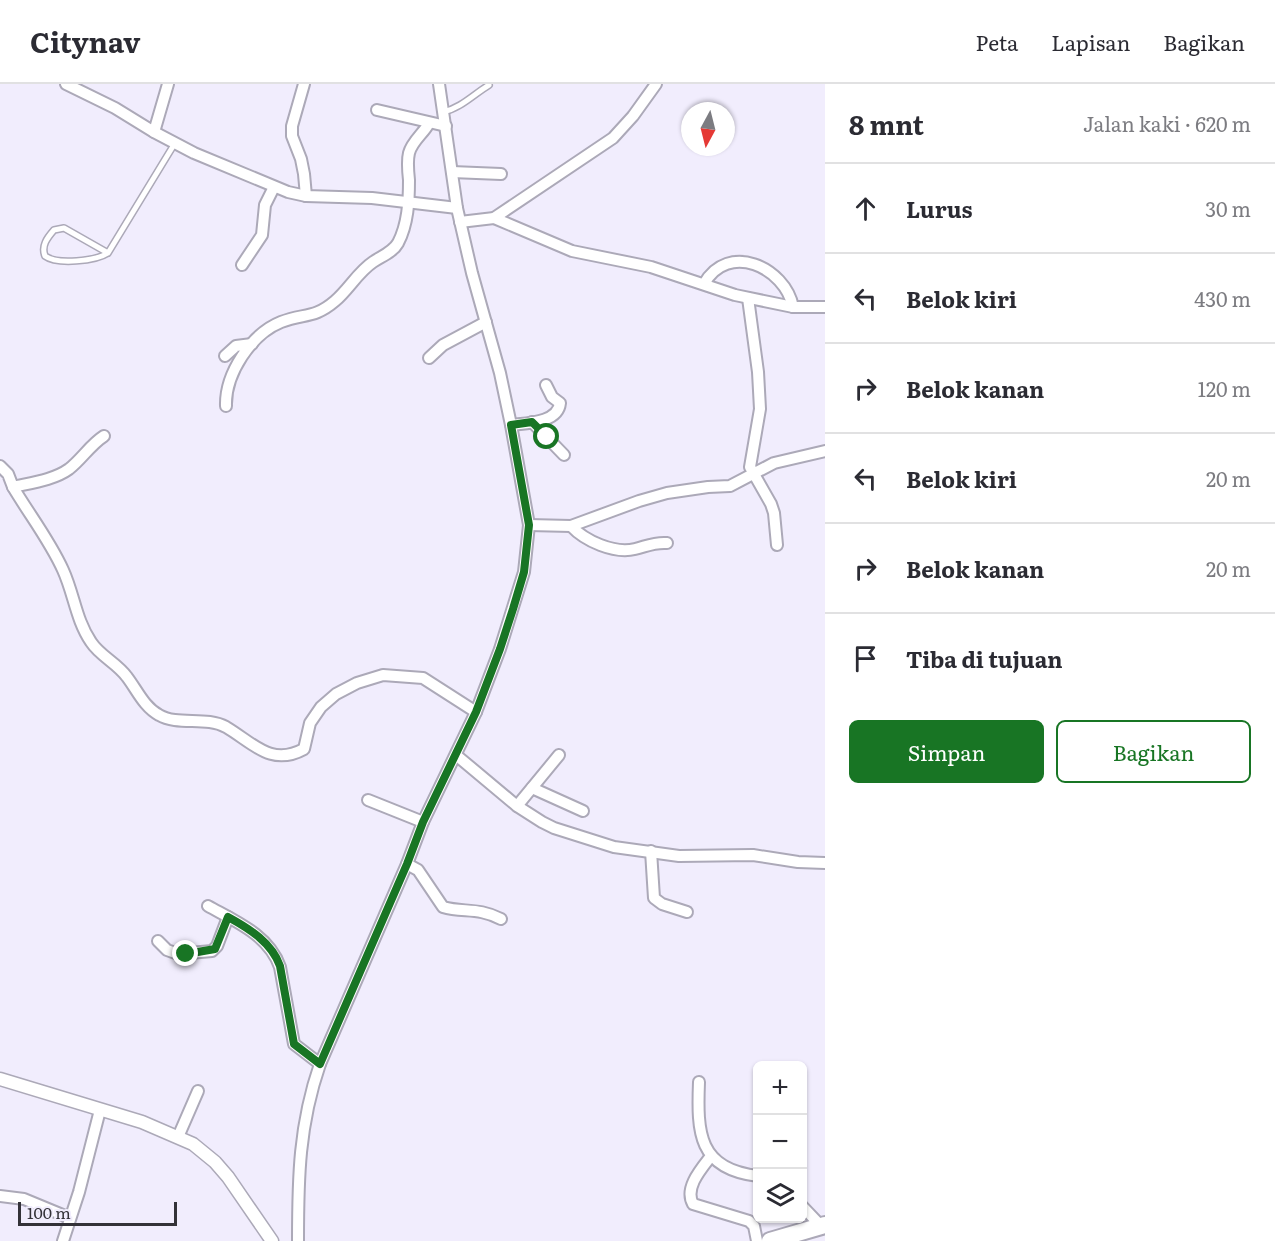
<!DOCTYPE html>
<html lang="id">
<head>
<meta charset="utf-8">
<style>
  :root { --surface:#fff; --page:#f7f7f7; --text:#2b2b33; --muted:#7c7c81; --line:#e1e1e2; --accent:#187524 }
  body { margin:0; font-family:Literata,serif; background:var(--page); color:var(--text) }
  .controls { position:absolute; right:18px; bottom:18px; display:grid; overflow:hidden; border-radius:9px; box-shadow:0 2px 4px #0004 }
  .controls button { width:54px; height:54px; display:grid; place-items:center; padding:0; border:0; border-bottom:2px solid var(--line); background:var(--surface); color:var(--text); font:30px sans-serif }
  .compass { position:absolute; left:681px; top:18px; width:54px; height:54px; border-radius:50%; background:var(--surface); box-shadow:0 2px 4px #0004; rotate:187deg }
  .scale { position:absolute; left:18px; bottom:15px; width:159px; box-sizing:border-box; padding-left:6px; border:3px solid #333238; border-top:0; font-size:16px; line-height:21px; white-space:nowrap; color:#333238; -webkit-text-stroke:4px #f1edfd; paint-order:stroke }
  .stop { position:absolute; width:18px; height:18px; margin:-14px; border:4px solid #187524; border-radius:50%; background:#fff }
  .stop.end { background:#187524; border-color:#fff; box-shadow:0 2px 6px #0008 }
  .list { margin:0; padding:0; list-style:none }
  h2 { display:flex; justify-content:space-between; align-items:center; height:78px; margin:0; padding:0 24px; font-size:26px }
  h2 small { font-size:20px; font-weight:400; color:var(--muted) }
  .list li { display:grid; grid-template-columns:39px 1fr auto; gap:18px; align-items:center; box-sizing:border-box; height:90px; padding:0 24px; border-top:2px solid var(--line) }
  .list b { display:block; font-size:22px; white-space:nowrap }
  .list em { font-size:20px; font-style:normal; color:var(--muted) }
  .actions { display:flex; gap:12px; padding:18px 24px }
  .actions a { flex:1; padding:14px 0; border:2px solid var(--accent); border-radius:9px; text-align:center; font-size:21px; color:var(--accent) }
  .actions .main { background:var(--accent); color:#fff }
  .icon { flex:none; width:33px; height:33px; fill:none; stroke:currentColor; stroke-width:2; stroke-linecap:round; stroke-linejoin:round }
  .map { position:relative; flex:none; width:825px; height:1157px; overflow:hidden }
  header { display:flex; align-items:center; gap:36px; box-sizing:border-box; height:84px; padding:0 30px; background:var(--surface); border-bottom:2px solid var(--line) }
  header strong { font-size:28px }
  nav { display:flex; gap:33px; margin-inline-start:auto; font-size:21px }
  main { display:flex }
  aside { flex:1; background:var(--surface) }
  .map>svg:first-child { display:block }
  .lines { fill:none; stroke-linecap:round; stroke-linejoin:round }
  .service-casing { stroke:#aca9b8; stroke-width:8 }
  .minor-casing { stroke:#aca9b8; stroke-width:14 }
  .tertiary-casing { stroke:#aca9b8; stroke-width:15 }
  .trunk-casing { stroke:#aca9b8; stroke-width:20 }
  .service { stroke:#fff; stroke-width:5 }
  .minor { stroke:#fff; stroke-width:10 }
  .tertiary { stroke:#fff; stroke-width:12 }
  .trunk { stroke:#fff; stroke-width:16 }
  .route { stroke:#187524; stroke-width:8 }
</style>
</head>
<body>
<header>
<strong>Citynav</strong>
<nav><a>Peta</a><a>Lapisan</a><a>Bagikan</a></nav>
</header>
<main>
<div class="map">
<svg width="825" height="1157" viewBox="0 0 825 1157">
  <rect width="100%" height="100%" fill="#f1edfd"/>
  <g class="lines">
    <defs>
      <g id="service">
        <path d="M443 28C461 24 474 10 489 1"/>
        <path d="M108 169 64 144 54 146C47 154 41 162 45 172 57 181 96 177 108 169L175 59"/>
      </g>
      <g id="minor">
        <polyline points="66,0 115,24 154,48 194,69 288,108 306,112 372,114 457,124"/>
        <polyline points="304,0 292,42 292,52 301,75 304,90 306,112"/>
        <polyline points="377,26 446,42"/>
        <polyline points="154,48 168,0"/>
        <polyline points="452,88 501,90"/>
        <polyline points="494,134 572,167 651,183 735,211 793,223 825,223"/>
        <polyline points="460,138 494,134 613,54 633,32 656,0"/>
        <polyline points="242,181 262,151 265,121 274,103"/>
        <path d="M704 200C728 157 785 183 793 223"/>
        <polyline points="748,214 758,288 760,325 750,383 771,420 774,429 777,461"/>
        <polyline points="225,272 236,262 252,260"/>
        <polyline points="429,274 443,261 486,238"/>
        <path d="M226 322C225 290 251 250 281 238 304 229 314 235 335 217 349 205 358 188 373 178 382 172 393 168 398 159 408 140 409 117 409 96 408 87 407 77 409 69 412 57 424 49 429 39"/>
        <polyline points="532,338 564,371"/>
        <path d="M511 341C527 339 558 339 560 319L552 313 546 301"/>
        <path d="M0 382 8 390 13 403C29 430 50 457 63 486 74 510 76 536 91 558 100 572 117 579 127 593 137 606 144 623 159 631 178 642 206 632 226 643 253 659 271 683 304 665L310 639 321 623 336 610 357 599 383 591 423 594 476 628"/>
        <path d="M13 403C30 399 54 396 69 385 82 375 90 361 104 352"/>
        <polyline points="529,441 571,442 639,417 667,409 708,403 730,402 774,379 825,367"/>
        <path d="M571 442C585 457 614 470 635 465 647 462 654 458 667 459"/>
        <polyline points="456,671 517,722 542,738 554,744 614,763 679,772 753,771 798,778 825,779"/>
        <polyline points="532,704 583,727"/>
        <polyline points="368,716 423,738"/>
        <polyline points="517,722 559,671"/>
        <polyline points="651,767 654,814 662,820 687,828"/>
        <path d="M407 780 418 786 443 823C463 829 478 823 501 835"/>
        <path d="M208 822C235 837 269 851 280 883L294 960 320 980"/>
        <polyline points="158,857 167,866 178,870 212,867 217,862 228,833"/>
        <path d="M699 998C697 1049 698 1085 758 1092"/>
        <polyline points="178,1053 198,1007"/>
        <path d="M711 1072C701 1085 684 1104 693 1120L749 1137 754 1142 757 1157"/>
        <polyline points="0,1112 24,1115 70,1134"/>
        <polyline points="802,1122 821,1142"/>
        <polyline points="63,1157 79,1108 100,1026"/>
        <path d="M298 1157C298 1093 299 1041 320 980L407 780 423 738 476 628 500 565 524 488 529 441 511 341 500 289 472 189 457 124 439 0"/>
      </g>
      <polyline id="tertiary" points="0,995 142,1038 193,1060 215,1078 228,1093 272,1157"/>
      <polyline id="trunk" points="770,1157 825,1141"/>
    </defs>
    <use href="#service" class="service-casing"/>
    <use href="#minor" class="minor-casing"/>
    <use href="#tertiary" class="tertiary-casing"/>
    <use href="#trunk" class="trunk-casing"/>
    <use href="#service" class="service"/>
    <use href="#minor" class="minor"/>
    <use href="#tertiary" class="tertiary"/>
    <use href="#trunk" class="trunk"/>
  </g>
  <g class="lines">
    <path class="route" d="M186 870 215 865 228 833C250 845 272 859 280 882L294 960 320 980 407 780 423 738 476 628 500 565 513 525 524 488 529 441 511 341 532 338 547 353"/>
  </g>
</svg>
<div class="controls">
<button>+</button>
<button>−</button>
<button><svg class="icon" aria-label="layers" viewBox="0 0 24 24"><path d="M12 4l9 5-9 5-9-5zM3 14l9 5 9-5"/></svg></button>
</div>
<svg class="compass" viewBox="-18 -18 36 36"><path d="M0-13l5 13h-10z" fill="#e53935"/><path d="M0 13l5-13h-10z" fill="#7c7c81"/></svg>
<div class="scale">100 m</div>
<div class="stop" style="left:547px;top:353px"></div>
<div class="stop end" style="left:186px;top:870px"></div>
</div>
<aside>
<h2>8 mnt<small>Jalan kaki · 620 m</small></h2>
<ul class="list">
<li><svg class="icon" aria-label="ahead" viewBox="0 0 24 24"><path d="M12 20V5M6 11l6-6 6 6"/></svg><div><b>Lurus</b></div><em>30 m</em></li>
<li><svg class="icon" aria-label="left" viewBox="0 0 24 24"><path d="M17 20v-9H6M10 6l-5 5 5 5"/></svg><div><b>Belok kiri</b></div><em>430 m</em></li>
<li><svg class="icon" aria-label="right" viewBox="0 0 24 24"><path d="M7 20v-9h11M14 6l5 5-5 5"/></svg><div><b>Belok kanan</b></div><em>120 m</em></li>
<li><svg class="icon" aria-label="left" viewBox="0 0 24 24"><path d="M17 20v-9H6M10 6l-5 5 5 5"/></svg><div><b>Belok kiri</b></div><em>20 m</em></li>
<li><svg class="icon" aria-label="right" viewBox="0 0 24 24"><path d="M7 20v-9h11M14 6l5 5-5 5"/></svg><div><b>Belok kanan</b></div><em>20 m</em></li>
<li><svg class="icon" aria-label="arrive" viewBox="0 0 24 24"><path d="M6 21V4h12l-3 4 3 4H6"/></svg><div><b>Tiba di tujuan</b></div></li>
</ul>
<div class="actions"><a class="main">Simpan</a><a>Bagikan</a></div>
</aside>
</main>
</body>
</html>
